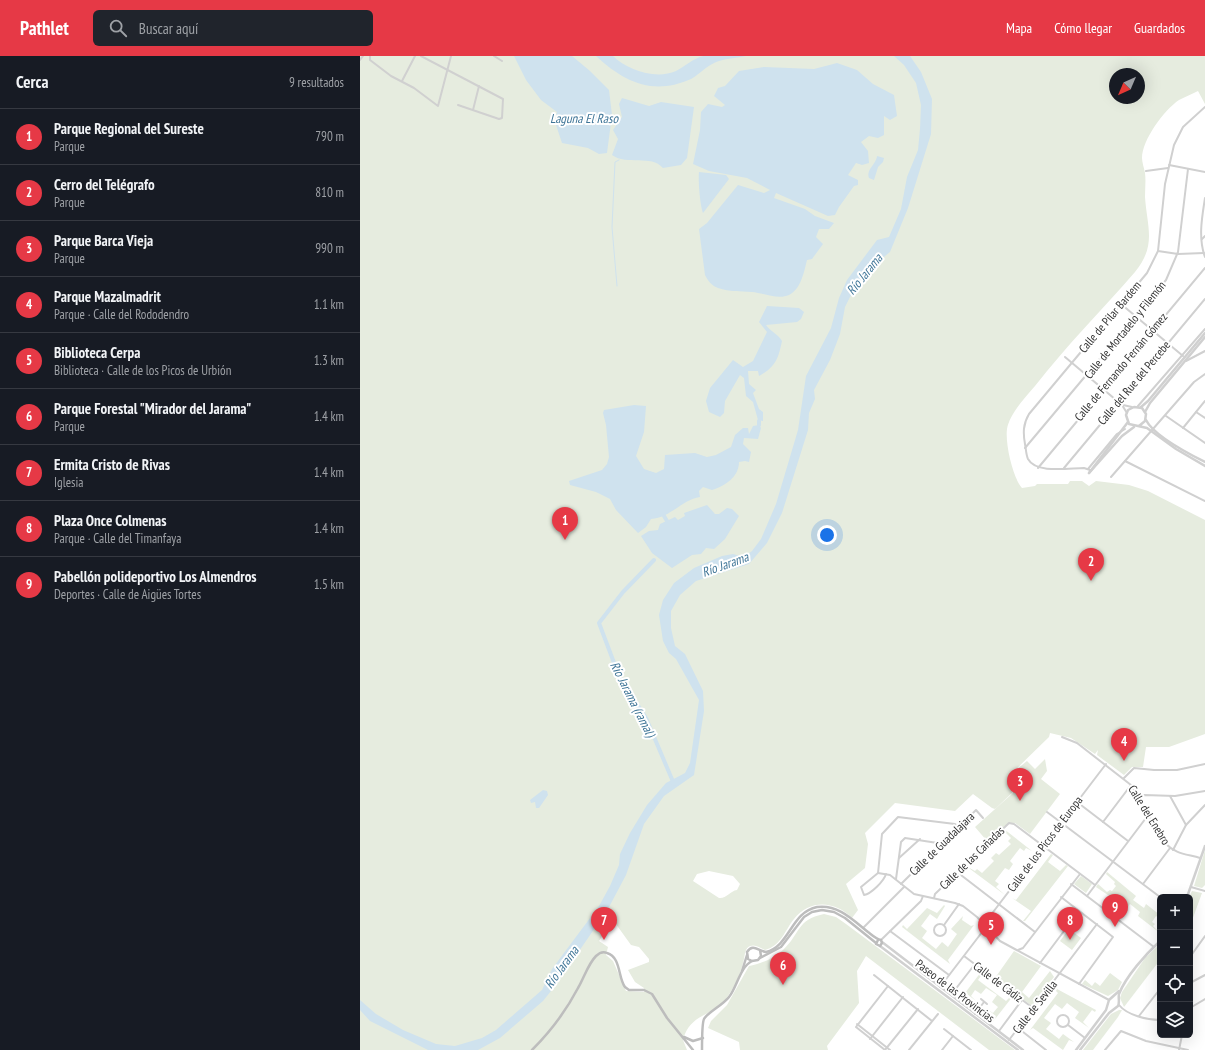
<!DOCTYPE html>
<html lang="es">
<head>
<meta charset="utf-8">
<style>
  :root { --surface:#171b24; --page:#20242c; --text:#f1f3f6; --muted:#9ea1a6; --line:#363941; --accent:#e63946 }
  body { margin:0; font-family:"PT Sans Narrow",sans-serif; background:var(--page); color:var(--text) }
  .controls { position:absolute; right:12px; bottom:12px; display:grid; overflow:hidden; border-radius:6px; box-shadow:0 4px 16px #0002 }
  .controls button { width:36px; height:36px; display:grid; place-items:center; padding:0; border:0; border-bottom:1px solid var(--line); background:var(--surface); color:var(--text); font:20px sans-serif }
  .compass { position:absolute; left:749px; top:12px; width:36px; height:36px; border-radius:50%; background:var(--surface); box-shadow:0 4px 16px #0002; rotate:224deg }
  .you { position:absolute; left:467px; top:479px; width:14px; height:14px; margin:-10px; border:3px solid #fff; border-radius:50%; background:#1a73e8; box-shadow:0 0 0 6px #1a73e833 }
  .badge { display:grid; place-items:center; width:26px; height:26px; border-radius:50%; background:var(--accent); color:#fff; font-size:13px; font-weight:700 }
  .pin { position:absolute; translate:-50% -33px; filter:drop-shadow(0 1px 2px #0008) }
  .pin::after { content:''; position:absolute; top:21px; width:14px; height:12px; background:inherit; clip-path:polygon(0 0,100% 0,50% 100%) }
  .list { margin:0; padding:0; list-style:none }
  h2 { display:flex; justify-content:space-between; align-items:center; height:52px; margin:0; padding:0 16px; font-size:17px }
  h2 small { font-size:13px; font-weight:400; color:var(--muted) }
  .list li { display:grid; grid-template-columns:26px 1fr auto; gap:12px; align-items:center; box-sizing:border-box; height:56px; padding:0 16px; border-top:1px solid var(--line) }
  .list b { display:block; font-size:15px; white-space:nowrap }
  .list p { margin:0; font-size:13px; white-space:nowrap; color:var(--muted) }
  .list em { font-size:13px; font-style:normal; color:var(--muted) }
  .icon { flex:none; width:22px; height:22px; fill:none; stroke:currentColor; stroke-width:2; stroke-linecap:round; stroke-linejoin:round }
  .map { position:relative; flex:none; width:845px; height:994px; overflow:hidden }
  header { display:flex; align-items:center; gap:24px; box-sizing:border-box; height:56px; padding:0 20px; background:var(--accent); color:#fff }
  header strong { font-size:19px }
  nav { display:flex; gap:22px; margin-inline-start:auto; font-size:14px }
  .search { width:280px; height:36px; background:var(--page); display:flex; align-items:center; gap:10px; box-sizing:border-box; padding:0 14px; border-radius:6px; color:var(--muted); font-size:15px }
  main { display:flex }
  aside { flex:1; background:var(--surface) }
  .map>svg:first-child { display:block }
  .green { fill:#e6ecdf; fill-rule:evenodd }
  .water { fill:#cfe2ee }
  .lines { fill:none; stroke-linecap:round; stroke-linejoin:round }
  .stream { stroke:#cfe2ee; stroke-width:1 }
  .river { stroke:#cfe2ee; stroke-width:4 }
  .minor { stroke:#d0d0d0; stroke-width:2 }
  .tertiary { stroke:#d0d0d0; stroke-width:2.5 }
  .secondary { stroke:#bdbdbd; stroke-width:2.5 }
  .labels { text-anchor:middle; stroke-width:4; stroke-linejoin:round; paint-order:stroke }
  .street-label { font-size:12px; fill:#333; stroke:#fff }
  .water-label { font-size:13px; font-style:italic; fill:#3f7597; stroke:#fff }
</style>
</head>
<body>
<header>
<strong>Pathlet</strong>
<div class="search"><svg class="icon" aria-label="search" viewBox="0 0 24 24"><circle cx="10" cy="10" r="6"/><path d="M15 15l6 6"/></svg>Buscar aquí</div>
<nav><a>Mapa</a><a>Cómo llegar</a><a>Guardados</a></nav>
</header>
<main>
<aside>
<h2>Cerca<small>9 resultados</small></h2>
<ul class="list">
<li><span class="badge">1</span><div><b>Parque Regional del Sureste</b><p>Parque</p></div><em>790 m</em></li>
<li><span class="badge">2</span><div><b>Cerro del Telégrafo</b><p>Parque</p></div><em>810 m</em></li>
<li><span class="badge">3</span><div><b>Parque Barca Vieja</b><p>Parque</p></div><em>990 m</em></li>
<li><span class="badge">4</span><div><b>Parque Mazalmadrit</b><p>Parque · Calle del Rododendro</p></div><em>1.1 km</em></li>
<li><span class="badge">5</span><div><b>Biblioteca Cerpa</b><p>Biblioteca · Calle de los Picos de Urbión</p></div><em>1.3 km</em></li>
<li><span class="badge">6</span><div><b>Parque Forestal &quot;Mirador del Jarama&quot;</b><p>Parque</p></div><em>1.4 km</em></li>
<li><span class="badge">7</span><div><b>Ermita Cristo de Rivas</b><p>Iglesia</p></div><em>1.4 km</em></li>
<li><span class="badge">8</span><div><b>Plaza Once Colmenas</b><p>Parque · Calle del Timanfaya</p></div><em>1.4 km</em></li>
<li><span class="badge">9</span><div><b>Pabellón polideportivo Los Almendros</b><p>Deportes · Calle de Aigües Tortes</p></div><em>1.5 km</em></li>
</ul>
</aside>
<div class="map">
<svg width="845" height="994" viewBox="0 0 845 994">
  <rect width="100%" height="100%" fill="#fff"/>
  <g class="green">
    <path d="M0 0H845V48L838 35C832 38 825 41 819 44 804 54 782 84 782 102 782 106 784 112 785 117 786 125 785 133 785 141 787 171 797 189 775 216 742 254 706 290 675 330 665 342 650 357 647 373 645 388 653 422 662 432L675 430 677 428H708L710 425H722L729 430 736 425 769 429 788 435 845 464V678L809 691H786L783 711H772L764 719 737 699 738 694 735 698 711 682 690 677 689 681 651 718 667 705 675 713 685 703 687 715 681 723 700 738 670 778 655 767H649L627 785 615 771 653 737 650 719 652 737 635 753 632 752 613 738 595 755 535 747 505 777 508 788 505 812 486 828 498 854 492 862C475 845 450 843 434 863 425 874 421 890 405 894 400 892 396 888 390 890 385 892 385 898 384 903 381 917 376 928 368 940 355 961 330 956 323 984L327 994H0ZM755 18H779V42H755ZM349 815 373 820 380 828 377 834C370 835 366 843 359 842L333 825 337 818ZM253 864 271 889 279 891 289 903V906L268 914 275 926 284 932V936L266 935 253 905 246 899 248 891 239 885Z"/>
    <polygon points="644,773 672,795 666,792 664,795 660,792 650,805 653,808 649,814 645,812 635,825 639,828 636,831 645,839 606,810 615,815 617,813 622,817 634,805 631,802 636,797 639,799 651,788 648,785 651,782 643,774"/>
    <polygon points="845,794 845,829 842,832 834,830"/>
    <polygon points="691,798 693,799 688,806 700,815 706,809 708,810 665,865 663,865 671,855 652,842 656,844"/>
    <polygon points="747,816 776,840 773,844 784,852 786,848 800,859 799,862 796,860 792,866 795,868 793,870 800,877 778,860 780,856 770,848 767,852 736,831 738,828 747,836 750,834 752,835 756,830 754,828 755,826 746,818"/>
    <polygon points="721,820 732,828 726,837 714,828"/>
    <polygon points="832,835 842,837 830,870 829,841"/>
    <polygon points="584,849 585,850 577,863 570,858 561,870 567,875 562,882 576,893 582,886 588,891 597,878 591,873 603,860 602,864 611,870 614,869 588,904 590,908 542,871 543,869 547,873 567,852 577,857"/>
    <path d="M464 858 476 861 486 868 655 994H629L506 900 497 915 499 947 467 990 468 994H380L379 986 348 972 351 965 367 949 389 910C400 908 415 902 423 894 441 877 436 864 464 858Z"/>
    <polygon points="709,873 721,882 712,894 700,885"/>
    <polygon points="800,888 800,904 764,951 760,942 762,936 785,902"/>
    <polygon points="654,895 681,910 662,936 669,942 690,915 694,921 672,950 635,922"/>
    <polygon points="621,916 623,917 618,924 646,945 652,939 653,940 632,967 636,960 627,953 633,957 638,951 632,946 637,939 626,932 621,938 615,934 611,940 616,945 607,938 603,942 602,941"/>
    <polygon points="750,917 762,926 758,934 748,940 722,928 725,924 732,930 735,926 740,930"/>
    <polygon points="697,933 736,954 735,956 732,954 723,966 729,972 715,962 719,956 707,947 702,953 695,948 684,962 691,967 686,973 699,983 703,978 714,986 709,984 703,994 673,972 670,974 698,937 696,935"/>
    <polygon points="759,954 762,954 758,961 733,994 723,994 751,958"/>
  </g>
  <g class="water">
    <polygon points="154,0 212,0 230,15 249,34 252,59 247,97 239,98 228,92 202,87 195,66 197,56 181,44 166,24"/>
    <path d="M236 0H253C267 14 296 24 316 15 324 11 334 2 343 0 356 0 373 0 386 0 377 2 368 2 359 5 348 8 340 18 331 23 293 40 264 26 236 0Z"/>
    <polygon points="534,0 550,0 561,16 572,43 571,78 548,152 530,196 509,213 490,241 485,251 480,278 470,304 454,334 455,343 449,357 448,374 422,457 407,487 389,508 336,525 320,539 311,555 311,572 315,590 325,598 343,635 344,655 334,719 304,740 284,768 266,819 248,853 195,930 183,945 140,982 118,994 68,994 10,965 0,954 0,944 16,958 43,974 76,988 95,990 122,982 136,974 182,934 192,913 239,850 250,830 259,809 260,798 270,777 287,749 306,727 325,717 330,707 339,644 316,603 309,597 303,585 299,559 303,544 314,527 334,512 362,500 373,498 384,501 392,495 401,483 416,448 438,374 446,320 471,272 479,242 487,224 517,184 529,181 541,153 547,121 558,94 560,73 561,49 556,27 544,9"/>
    <path d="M477 7 497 14 513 28 534 39 537 60 530 64 524 60V79L518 82 509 80 501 86 508 95 509 107 502 109 496 107 488 119 498 124V129L494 130 479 151 475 159 468 160 416 137 414 142 445 153 455 160 474 167 469 173H459L456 181 463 188 452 203 447 204C444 216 441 233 429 239 418 244 403 237 392 236 380 235 370 236 358 232 352 230 348 225 345 219L339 173 347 167 378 129 404 137 410 134 387 122 349 115 333 108 340 74 341 56 348 48 362 51 365 49 354 40 358 32 365 30 379 15 404 11 454 13Z"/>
    <path d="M262 42 289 50 301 46 334 51 327 102 321 109 303 112C291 98 267 110 252 99L258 83 253 74 262 61 259 48Z"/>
    <path d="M517 100 524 102 523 106 518 111 514 124 509 122C506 113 516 109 517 100Z"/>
    <path d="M339 116 366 119 369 123 343 157C340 150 338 124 339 116Z"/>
    <path d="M407 250 439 252 444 256 441 263 437 266 406 269C411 276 418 278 422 285 418 304 415 311 399 320L398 315H388L389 328 396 334 393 337 399 353 403 356V365L398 364 393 346 386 340 384 322 380 319 365 345 364 357 360 361 349 356 346 345 350 332 373 304 383 311 393 305 407 276 399 266Z"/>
    <path d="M274 349 286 350 284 376 276 400 284 413 296 417 304 413 305 399 335 397 347 401 356 399 371 391 375 379 383 372H388L389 378 393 370 399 369 401 372 398 383 384 382 383 388 391 396 389 406 385 405 379 406C379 421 365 430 352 434L343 431 339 435 340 441C323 443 310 462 291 463L286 471 278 477 256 454 250 443 236 436 210 429 209 425 242 414 247 408 249 401 246 369 243 357 244 354Z"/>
    <polygon points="347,449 355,458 359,458 367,452 372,453 379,460 365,483 354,493 346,492 341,498 332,499 312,512 292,497 281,480 289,475 298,474 300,468 315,461 318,464 325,460 324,457"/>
    <polygon points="183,734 187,735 188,739 179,752 176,752 175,746 171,747 170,744"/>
  </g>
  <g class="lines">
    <polyline class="stream" points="257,230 252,171 255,106 259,104"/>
    <g class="river">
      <polyline points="399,369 399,365"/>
      <polyline points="304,460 307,465"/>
      <polyline points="294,504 263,536 239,567 259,620 286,662 314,728"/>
    </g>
    <g class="minor">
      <polyline points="10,0 10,4 31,20 54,32 78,50 91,0"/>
      <polyline points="61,0 143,43 142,62 139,63 98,49"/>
      <polyline points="134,0 142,5"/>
      <polyline points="0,4 3,0"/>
      <polyline points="42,25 55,0"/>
      <polyline points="113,54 119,30"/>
      <polyline points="809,109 845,116"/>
      <polyline points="786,115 808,112"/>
      <path d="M845 142C842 161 838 182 845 201"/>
      <polyline points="842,183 845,180"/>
      <polyline points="798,195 818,198 844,197"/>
      <polyline points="761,248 823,300"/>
      <polyline points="705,301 762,349 767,357"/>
      <polyline points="826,305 845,295"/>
      <polyline points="763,349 772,351"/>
      <polyline points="778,350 845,273"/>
      <polyline points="836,356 845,362"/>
      <polyline points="806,360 845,387"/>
      <polyline points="823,372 845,345"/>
      <polyline points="665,392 806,224 818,196 828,113"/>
      <polyline points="765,405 845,445"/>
      <polyline points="678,412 845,212"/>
      <polyline points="704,412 845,243"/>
      <polyline points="728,413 757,378 765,373"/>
      <path d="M730 414 724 412C709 412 676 418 668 403 666 399 666 393 665 388 663 377 663 368 669 358L787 217 798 195 805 128 814 89 823 71 845 51"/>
      <polyline points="751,421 834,326 845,318"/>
      <path d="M702 681 717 687 771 729 805 787C815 798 827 798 840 802"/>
      <polyline points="764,722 774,712 794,714 817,714 845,708"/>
      <polyline points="810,740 826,769"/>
      <polyline points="780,741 784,739 815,740 845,735"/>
      <polyline points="717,746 768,785"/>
      <polyline points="687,756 800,841"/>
      <polyline points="743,766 771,729"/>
      <polyline points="813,794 826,769 845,749"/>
      <polyline points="539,802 560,783"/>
      <polyline points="597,816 675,876"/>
      <polyline points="518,817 530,819 554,838 595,847 603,850 617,861 640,885 749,944"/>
      <polyline points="518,817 522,778 538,761 595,768 599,771"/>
      <path d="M518 817 501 831 504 839C511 838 524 825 526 818"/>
      <polyline points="536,823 541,786 545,782 584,788"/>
      <polyline points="541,828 616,754 623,762"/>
      <polyline points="711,828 794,891"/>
      <polyline points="783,828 810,792"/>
      <polyline points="831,831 845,835"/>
      <polyline points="727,840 789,758"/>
      <polyline points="701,841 753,881 719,928"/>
      <polyline points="574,842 575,838 649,767 654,768 735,829"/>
      <circle cx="580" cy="874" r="6"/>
      <polyline points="624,868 746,708"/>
      <polyline points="584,869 599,848"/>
      <polyline points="503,872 544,831"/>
      <polyline points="530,875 589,919"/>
      <polyline points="521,884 561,845 563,840"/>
      <polyline points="658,894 663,892 720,818"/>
      <polyline points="604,900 673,952"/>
      <polyline points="830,901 845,880"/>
      <polyline points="680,907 719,855"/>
      <polyline points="514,919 572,965"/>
      <polyline points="830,927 845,919"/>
      <polyline points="580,931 626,871"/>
      <polyline points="591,939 615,908"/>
      <polyline points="621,943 627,948"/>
      <path d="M759 949C767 959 787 964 800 964"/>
      <polyline points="830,952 845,943"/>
      <polyline points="615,958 624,946"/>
      <circle cx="703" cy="965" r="6"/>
      <polyline points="779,960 800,933"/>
      <polyline points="497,968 530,994"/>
      <polyline points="708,969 725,982"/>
      <polyline points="658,972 686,994"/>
      <polyline points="584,973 611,994"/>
      <polyline points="639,975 662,944"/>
      <polyline points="510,983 543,941"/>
      <polyline points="649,984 737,868"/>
      <polyline points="525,994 496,971 528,930"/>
      <polyline points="525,994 558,953"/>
      <polyline points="549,994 578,958"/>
      <polyline points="582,994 593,980"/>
      <polyline points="745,994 761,975 786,985 828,994"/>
      <polyline points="819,994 822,979"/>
    </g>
    <g class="tertiary">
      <polyline points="781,351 788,345 845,277"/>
      <polyline points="785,356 790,347 845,281"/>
      <path d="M786 364C794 380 829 398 845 406"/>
      <polyline points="779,370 785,365 786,358 782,352 774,351 768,354 766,359 769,368 787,372 816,393 845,410"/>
      <polyline points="729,417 762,380 774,371"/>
      <polyline points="729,417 768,366"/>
      <polyline points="827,841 845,790"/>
      <polyline points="522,886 663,994"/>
      <polyline points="520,890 658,994"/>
      <polyline points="716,994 746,954 749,944 759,935"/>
      <path d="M720 994 749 957 758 950C760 946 758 942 759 938 766 920 786 898 800 885"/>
    </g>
    <g class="secondary">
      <path d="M400 894 401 900 398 904 392 905 388 903 387 896C393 887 398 895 406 896 430 890 431 856 457 851 478 848 493 864 508 876 512 879 516 883 521 884L522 887 520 890 516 888 518 884"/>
      <polyline points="400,902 421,891 444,861 452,856 462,854 474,856 485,862 516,887"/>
      <polyline points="382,915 387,899"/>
      <polyline points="324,981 333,985 343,982"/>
      <path d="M172 994C190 976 206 955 218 932 224 922 228 908 236 900 239 897 243 895 247 897 261 901 258 922 265 931L269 934H284L292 938 307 962 333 994"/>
      <path d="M342 994C342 989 342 967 344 963 347 957 363 949 369 941 377 931 380 911 392 905"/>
    </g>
  </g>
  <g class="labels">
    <g class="street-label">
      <text transform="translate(750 261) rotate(-50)" y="4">Calle de Pilar Bardem</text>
      <text transform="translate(765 274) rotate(-51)" y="4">Calle de Mortadelo y Filemón</text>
      <text transform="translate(761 311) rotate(-50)" y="4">Calle de Fernando Fernán Gómez</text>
      <text transform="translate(774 327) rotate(-50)" y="4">Calle del Rue del Percebe</text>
      <text transform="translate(789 759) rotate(58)" y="4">Calle del Enebro</text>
      <text transform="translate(582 788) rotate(-44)" y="4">Calle de Guadalajara</text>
      <text transform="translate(685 788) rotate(-53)" y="4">Calle de los Picos de Europa</text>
      <text transform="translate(612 802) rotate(-44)" y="4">Calle de las Cañadas</text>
      <text transform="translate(638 926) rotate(37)" y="4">Calle de Cádiz</text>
      <text transform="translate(595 935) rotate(37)" y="4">Paseo de las Provincias</text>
      <text transform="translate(675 951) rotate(-52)" y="4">Calle de Sevilla</text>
    </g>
    <g class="water-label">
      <text x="224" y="67">Laguna El Raso</text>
      <text transform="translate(504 218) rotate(-51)" y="5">Río Jarama</text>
      <text transform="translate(365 508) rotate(-20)" y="5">Río Jarama</text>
      <text transform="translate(273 643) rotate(63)" y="5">Río Jarama (ramal)</text>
      <text transform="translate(201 911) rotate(-54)" y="5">Río Jarama</text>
    </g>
  </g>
</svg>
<div class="controls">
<button>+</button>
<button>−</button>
<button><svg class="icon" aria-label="locate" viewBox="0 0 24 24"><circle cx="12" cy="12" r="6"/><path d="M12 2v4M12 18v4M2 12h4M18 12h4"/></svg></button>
<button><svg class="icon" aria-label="layers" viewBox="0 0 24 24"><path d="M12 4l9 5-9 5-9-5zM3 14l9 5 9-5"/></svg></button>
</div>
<svg class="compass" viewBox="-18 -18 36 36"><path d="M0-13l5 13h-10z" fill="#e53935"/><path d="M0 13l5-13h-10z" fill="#9ea1a6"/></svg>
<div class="you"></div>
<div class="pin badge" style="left:205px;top:484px">1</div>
<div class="pin badge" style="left:731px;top:525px">2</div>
<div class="pin badge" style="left:660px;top:745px">3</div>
<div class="pin badge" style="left:764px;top:705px">4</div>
<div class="pin badge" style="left:631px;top:889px">5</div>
<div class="pin badge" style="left:423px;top:929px">6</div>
<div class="pin badge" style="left:244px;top:884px">7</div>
<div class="pin badge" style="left:710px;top:884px">8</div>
<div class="pin badge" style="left:755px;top:871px">9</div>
</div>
</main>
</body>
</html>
